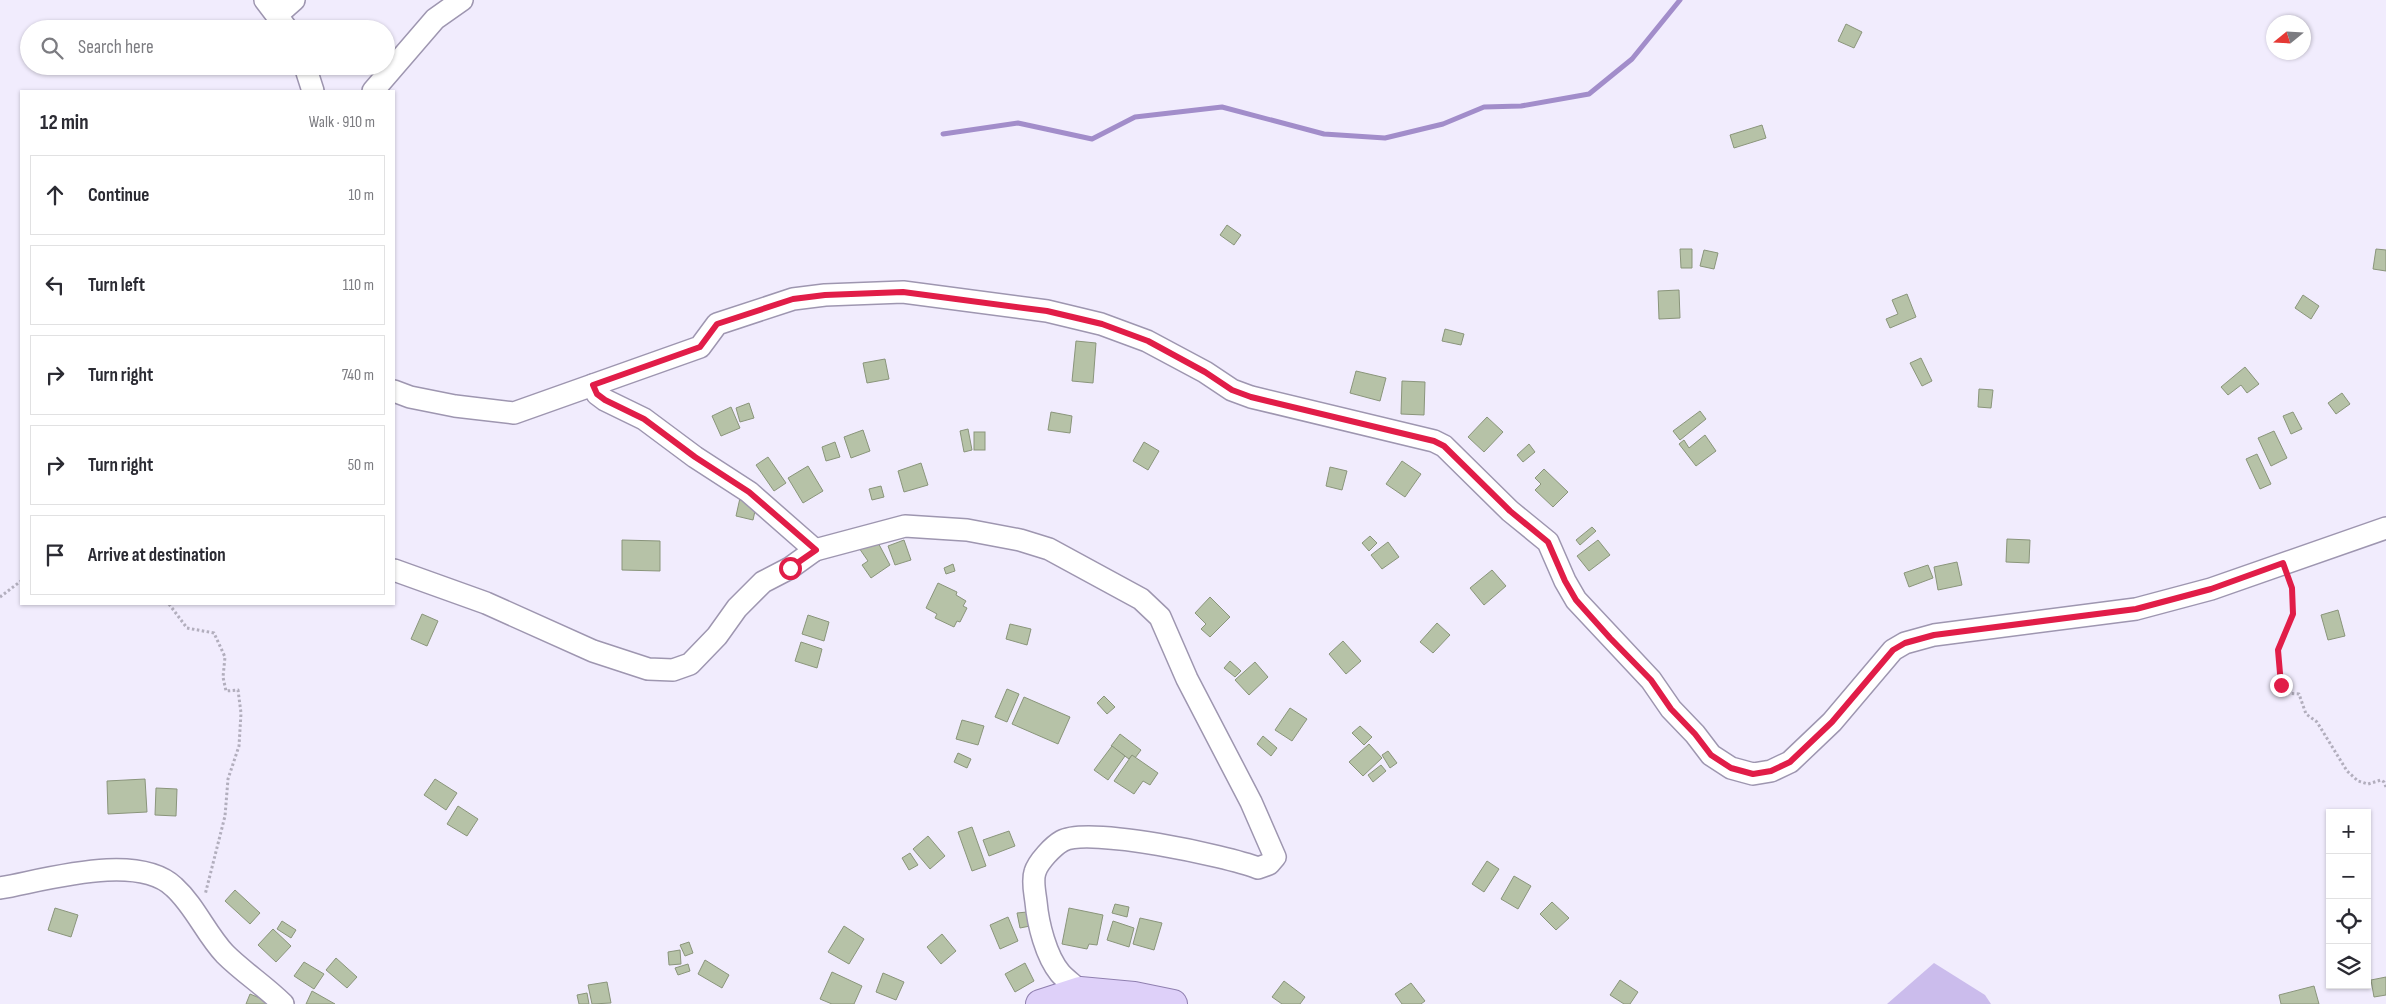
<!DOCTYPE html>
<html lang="en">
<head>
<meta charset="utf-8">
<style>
  :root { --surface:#fff; --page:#f7f7f7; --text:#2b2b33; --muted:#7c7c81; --line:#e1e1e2 }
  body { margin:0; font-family:"Sofia Sans Condensed",sans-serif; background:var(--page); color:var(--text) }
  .controls { position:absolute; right:15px; bottom:15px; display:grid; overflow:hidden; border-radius:0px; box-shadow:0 1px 4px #0004 }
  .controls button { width:45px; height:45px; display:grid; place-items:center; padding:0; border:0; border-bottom:1px solid var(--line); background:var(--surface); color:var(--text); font:25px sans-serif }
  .compass { position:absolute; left:2266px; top:15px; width:45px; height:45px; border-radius:50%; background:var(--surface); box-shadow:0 1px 4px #0004; rotate:252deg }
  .stop { position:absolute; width:15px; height:15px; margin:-11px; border:4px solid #e11d48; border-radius:50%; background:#fff }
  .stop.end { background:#e11d48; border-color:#fff; box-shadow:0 1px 5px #0008 }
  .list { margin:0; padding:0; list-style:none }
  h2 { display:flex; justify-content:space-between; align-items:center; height:65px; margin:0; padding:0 20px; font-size:21px }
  h2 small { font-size:16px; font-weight:400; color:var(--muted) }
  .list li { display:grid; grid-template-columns:32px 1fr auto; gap:15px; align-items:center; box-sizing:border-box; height:80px; margin:0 10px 10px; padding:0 10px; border:1px solid var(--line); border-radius:0px }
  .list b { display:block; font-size:19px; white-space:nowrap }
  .list em { font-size:16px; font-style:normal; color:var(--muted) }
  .icon { flex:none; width:28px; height:28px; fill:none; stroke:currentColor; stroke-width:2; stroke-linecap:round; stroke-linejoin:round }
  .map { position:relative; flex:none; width:2386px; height:1004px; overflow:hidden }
  .search { position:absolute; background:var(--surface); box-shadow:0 1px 4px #0004; left:20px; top:20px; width:375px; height:55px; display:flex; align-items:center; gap:12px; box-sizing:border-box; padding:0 18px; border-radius:28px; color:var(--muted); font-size:19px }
  .panel { position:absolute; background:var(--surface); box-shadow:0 1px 4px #0004; left:20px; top:90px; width:375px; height:515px; border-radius:0px }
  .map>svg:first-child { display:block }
  .green { fill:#cbbcec }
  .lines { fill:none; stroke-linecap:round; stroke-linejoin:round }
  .stream { stroke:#a28dca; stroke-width:5 }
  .building { fill:#b6c2a7; stroke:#8a957b }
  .minor-casing { stroke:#9e96b0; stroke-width:24 }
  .major-casing { stroke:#8f7faf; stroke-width:30 }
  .path { stroke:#b2aebd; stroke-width:3; stroke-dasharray:2.5 2.5; stroke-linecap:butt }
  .minor { stroke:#fff; stroke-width:21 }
  .major { stroke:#ded0f9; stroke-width:28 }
  .route { stroke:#e11d48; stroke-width:6 }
</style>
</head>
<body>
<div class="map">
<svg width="2386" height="1004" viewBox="0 0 2386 1004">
  <rect width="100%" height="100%" fill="#f1ecfd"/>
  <polygon class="green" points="1934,963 1985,995 1991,1004 1887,1004"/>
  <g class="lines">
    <polyline class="stream" points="943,134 1018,123 1092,139 1135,117 1222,107 1324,134 1385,138 1443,124 1484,107 1521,106 1589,94 1632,59 1680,0"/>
  </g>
  <g class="building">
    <polygon points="1846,24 1862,32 1854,48 1838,41"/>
    <polygon points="1762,125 1766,138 1734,148 1730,135"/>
    <polygon points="1227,225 1241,235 1234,245 1220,235"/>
    <polygon points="1680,249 1692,249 1692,268 1681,268"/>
    <polygon points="2376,249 2386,250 2386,271 2373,269"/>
    <polygon points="1704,250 1718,253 1714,269 1700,266"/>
    <polygon points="1679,290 1680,318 1659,319 1658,291"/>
    <polygon points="1907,294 1916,317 1890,328 1886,319 1898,314 1892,300"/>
    <polygon points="2303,295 2319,306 2311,319 2295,308"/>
    <polygon points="1445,329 1464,334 1461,345 1442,341"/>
    <polygon points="1076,341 1096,343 1093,383 1072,381"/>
    <polygon points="1921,358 1932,381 1922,386 1910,363"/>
    <polygon points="885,359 889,379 867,383 863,363"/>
    <polygon points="2245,367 2259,384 2247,393 2241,385 2228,395 2221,387"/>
    <polygon points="1356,371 1386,378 1380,401 1350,393"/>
    <polygon points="1402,381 1425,382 1424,415 1401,414"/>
    <polygon points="1979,389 1993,390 1991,408 1978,407"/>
    <polygon points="2342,393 2350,404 2336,414 2328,403"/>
    <polygon points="749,403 754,418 740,422 736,408"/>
    <polygon points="731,407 740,428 721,436 712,416"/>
    <polygon points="1700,411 1706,419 1680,440 1673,431"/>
    <polygon points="1051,412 1072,416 1070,433 1048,430"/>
    <polygon points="2293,412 2302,429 2291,434 2283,416"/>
    <polygon points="1487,417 1503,432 1484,452 1468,437"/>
    <polygon points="968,429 972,450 964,452 960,431"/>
    <polygon points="863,430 870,451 851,458 844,437"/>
    <polygon points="2274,431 2287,458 2271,466 2258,438"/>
    <rect x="974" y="432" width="11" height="18"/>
    <polygon points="1705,435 1716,451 1696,466 1679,444 1684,440 1689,448"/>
    <polygon points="835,442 840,457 826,461 822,447"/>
    <polygon points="1144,442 1159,451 1148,470 1133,461"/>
    <polygon points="1529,444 1535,452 1523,462 1517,455"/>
    <polygon points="2257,454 2271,484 2260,489 2246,459"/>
    <polygon points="768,457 786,483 774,491 756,465"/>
    <polygon points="1402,461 1421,474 1405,497 1386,484"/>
    <polygon points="921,463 928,485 904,492 898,471"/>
    <polygon points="808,466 823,491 803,503 788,478"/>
    <polygon points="1330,467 1347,471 1342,490 1326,486"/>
    <polygon points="1544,469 1568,492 1553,507 1535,490 1541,484 1535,478"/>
    <polygon points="881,486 884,497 872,500 869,489"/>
    <polygon points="740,498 757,502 753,520 736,516"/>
    <polygon points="1592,527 1596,531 1580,545 1576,540"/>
    <polygon points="1370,536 1377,543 1369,551 1362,543"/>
    <polygon points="875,537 890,565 871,578 862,565 868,561 859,548"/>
    <polygon points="2007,539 2030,540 2029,563 2006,562"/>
    <polygon points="622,540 660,541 660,571 622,570"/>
    <polygon points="904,540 911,560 895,565 888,546"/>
    <polygon points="1598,540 1610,555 1589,571 1577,556"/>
    <polygon points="1388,542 1399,557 1382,569 1371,555"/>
    <polygon points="1957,562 1962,585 1938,590 1934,567"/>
    <polygon points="953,564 955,571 946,574 944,568"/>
    <polygon points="1928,565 1933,578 1909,587 1904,573"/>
    <polygon points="1492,570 1506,586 1484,605 1470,588"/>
    <polygon points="938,583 957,592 956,595 966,601 963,606 967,608 960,622 957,621 954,627 935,618 937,614 926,608"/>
    <polygon points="1210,597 1230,617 1210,637 1201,629 1206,624 1195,613"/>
    <polygon points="2338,610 2345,636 2328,640 2321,615"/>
    <polygon points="422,614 438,621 427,646 411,639"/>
    <polygon points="808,615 829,622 824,641 802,634"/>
    <polygon points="1437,623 1450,635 1433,653 1420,642"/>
    <polygon points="1010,624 1031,629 1027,645 1006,639"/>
    <polygon points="1343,641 1361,661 1346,674 1329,654"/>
    <polygon points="801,642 822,649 817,668 795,661"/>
    <polygon points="1230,661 1241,671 1235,677 1224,668"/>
    <polygon points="1255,662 1268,677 1249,695 1235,680"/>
    <polygon points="1007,689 1019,694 1007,722 995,717"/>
    <polygon points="1104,696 1115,707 1107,714 1097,703"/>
    <polygon points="1024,697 1070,717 1058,744 1012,724"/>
    <polygon points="1290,708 1307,719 1292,741 1275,730"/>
    <polygon points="962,720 984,726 978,745 956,739"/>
    <polygon points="1360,726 1372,737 1364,745 1352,733"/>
    <polygon points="1120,734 1141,750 1135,758 1132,755 1129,759 1111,746"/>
    <polygon points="1263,736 1277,748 1271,756 1257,744"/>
    <polygon points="1369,744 1382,758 1363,776 1349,762"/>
    <polygon points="1112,746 1125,756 1108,780 1094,770"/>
    <polygon points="1388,751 1397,763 1390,768 1382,755"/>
    <polygon points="958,753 971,759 967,768 954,762"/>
    <polygon points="1132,755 1158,773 1150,785 1143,781 1134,794 1114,781"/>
    <polygon points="1381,765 1386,771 1373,782 1368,775"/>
    <polygon points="145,779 147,812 108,814 107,781"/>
    <polygon points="435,779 457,793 446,810 424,795"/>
    <polygon points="156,788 177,789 176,816 155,815"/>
    <polygon points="458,806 478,819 467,836 447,824"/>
    <polygon points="972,827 986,866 972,871 958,832"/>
    <polygon points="1009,831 1015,846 989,856 983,840"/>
    <polygon points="928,836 945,856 930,869 913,849"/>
    <polygon points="910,853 918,865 909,870 902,858"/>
    <polygon points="1487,861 1499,869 1484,892 1472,884"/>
    <polygon points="1514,876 1531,886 1518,909 1501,899"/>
    <polygon points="235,890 260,913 250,924 225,901"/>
    <polygon points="1552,902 1569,918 1556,930 1540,914"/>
    <polygon points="1115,904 1129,907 1127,917 1112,913"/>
    <polygon points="55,908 78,915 71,937 48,930"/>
    <polygon points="1069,908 1103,915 1097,945 1089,944 1087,949 1062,944"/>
    <polygon points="1027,912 1030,926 1020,928 1017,913"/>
    <polygon points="1008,917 1018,941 1000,949 990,925"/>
    <polygon points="1140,918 1162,923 1154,950 1133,944"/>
    <polygon points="282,921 296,930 291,938 277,929"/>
    <polygon points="1113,921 1134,928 1129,947 1107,940"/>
    <polygon points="844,926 864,939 849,964 828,952"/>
    <polygon points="273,929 291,946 276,962 258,945"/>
    <polygon points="942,934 956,951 941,964 927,947"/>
    <polygon points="689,942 693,953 685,956 680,945"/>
    <polygon points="680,950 681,964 669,965 668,952"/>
    <polygon points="336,958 357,977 347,988 326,970"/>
    <polygon points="705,960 729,975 722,988 698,974"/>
    <polygon points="304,962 324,974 314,989 294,976"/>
    <polygon points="1025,963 1034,981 1015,992 1005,974"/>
    <polygon points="688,964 690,971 678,975 675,968"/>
    <polygon points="832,972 862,986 854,1004 832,1004 820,999"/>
    <polygon points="883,973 904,982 896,1000 876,992"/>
    <polygon points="2386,977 2386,995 2374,997 2371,980"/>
    <polygon points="1620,980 1638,992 1630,1004 1624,1004 1610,995"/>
    <polygon points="1284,981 1305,997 1300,1004 1282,1004 1272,997"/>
    <polygon points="607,982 611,1003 592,1004 588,985"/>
    <polygon points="1411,983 1425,1001 1421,1004 1402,1004 1395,994"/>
    <polygon points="2314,986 2319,1004 2281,1004 2279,995"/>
    <polygon points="312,991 335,1004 306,1004"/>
    <polygon points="587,993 589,1004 579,1004 577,995"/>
    <polygon points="250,994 274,1004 246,1004"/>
  </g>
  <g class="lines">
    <defs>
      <g id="minor">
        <polyline points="265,0 287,29"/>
        <polyline points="277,15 294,0"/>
        <polyline points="305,66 313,91"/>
        <polyline points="373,91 435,19 462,0"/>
        <polyline points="593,385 597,394 605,400 644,419 695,457 749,492 815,550"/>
        <polyline points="394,391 410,397 455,406 514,413 700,347 717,324 793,299 825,295 903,292 1047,311 1101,324 1147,341 1205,372 1232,390 1251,397 1434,441 1444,446 1510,511 1548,542 1565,581 1576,600 1651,680 1671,709 1695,734 1711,755 1731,768 1753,774 1771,771 1790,762 1832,722 1893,650 1905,643 1934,635 2136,609 2211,589 2386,528"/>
        <path d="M394 570 486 603 593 651 648 669 673 670 690 664 717 636 737 608 763 582 790 568 815 550 905 526 967 530 1020 540 1049 549 1141 599 1160 617 1187 679 1251 802 1275 857 1269 864 1258 868C1227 856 1088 826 1062 841 1053 846 1038 862 1035 872 1032 881 1035 893 1036 902 1038 924 1046 956 1060 973 1066 980 1074 985 1080 991"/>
        <path d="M0 888C46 880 137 852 174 887 195 906 206 934 225 954 243 972 265 986 283 1004"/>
      </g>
      <polyline id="major" points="1040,1004 1080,991 1134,996 1173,1004"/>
    </defs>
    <use href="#minor" class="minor-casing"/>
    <use href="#major" class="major-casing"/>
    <g class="path">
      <polyline points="2289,580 2292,588 2293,614 2278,650 2281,685 2284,693 2299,694 2306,714 2317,722 2347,771 2358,781 2368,784 2381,780 2384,782 2386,787"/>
      <polyline points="0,597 21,581"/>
      <polyline points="169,604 187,628 214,633 225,657 223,677 226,691 238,690 241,713 239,746 228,779 225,816 205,895"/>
    </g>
    <use href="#minor" class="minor"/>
    <use href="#major" class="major"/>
  </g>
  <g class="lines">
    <polyline class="route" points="790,568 816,550 749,492 695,457 644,419 605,400 597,394 593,385 700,347 717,324 793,299 825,295 903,292 1047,311 1102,324 1148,341 1205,372 1232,390 1251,397 1434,441 1444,446 1510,511 1548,542 1565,581 1576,600 1610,638 1651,680 1671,709 1695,734 1711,755 1731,768 1753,774 1771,771 1790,762 1832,722 1893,650 1905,643 1934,635 2136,609 2211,589 2283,563 2292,588 2293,614 2278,650 2281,685"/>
  </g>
</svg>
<div class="controls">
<button>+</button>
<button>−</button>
<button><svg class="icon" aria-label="locate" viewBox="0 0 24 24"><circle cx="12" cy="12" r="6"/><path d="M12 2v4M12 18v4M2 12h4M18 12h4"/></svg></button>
<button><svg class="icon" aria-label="layers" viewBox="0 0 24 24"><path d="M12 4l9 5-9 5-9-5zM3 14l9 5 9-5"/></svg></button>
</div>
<svg class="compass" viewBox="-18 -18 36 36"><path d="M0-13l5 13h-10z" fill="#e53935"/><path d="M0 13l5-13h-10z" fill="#7c7c81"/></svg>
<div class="stop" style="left:790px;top:568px"></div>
<div class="stop end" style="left:2281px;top:685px"></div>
<div class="search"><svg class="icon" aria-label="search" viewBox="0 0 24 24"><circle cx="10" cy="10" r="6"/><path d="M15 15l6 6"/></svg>Search here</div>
<section class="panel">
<h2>12 min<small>Walk · 910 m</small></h2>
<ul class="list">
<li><svg class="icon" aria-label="ahead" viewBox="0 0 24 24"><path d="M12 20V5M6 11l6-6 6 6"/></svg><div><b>Continue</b></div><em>10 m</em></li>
<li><svg class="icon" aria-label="left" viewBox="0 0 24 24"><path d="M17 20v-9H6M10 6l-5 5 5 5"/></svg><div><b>Turn left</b></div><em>110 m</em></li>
<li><svg class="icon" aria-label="right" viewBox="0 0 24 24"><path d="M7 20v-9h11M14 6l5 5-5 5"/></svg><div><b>Turn right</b></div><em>740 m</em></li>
<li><svg class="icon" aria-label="right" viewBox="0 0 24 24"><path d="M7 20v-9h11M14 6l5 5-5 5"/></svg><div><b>Turn right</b></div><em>50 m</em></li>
<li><svg class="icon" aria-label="arrive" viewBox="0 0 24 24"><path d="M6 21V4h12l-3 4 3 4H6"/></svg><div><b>Arrive at destination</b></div></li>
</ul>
</section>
</div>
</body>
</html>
